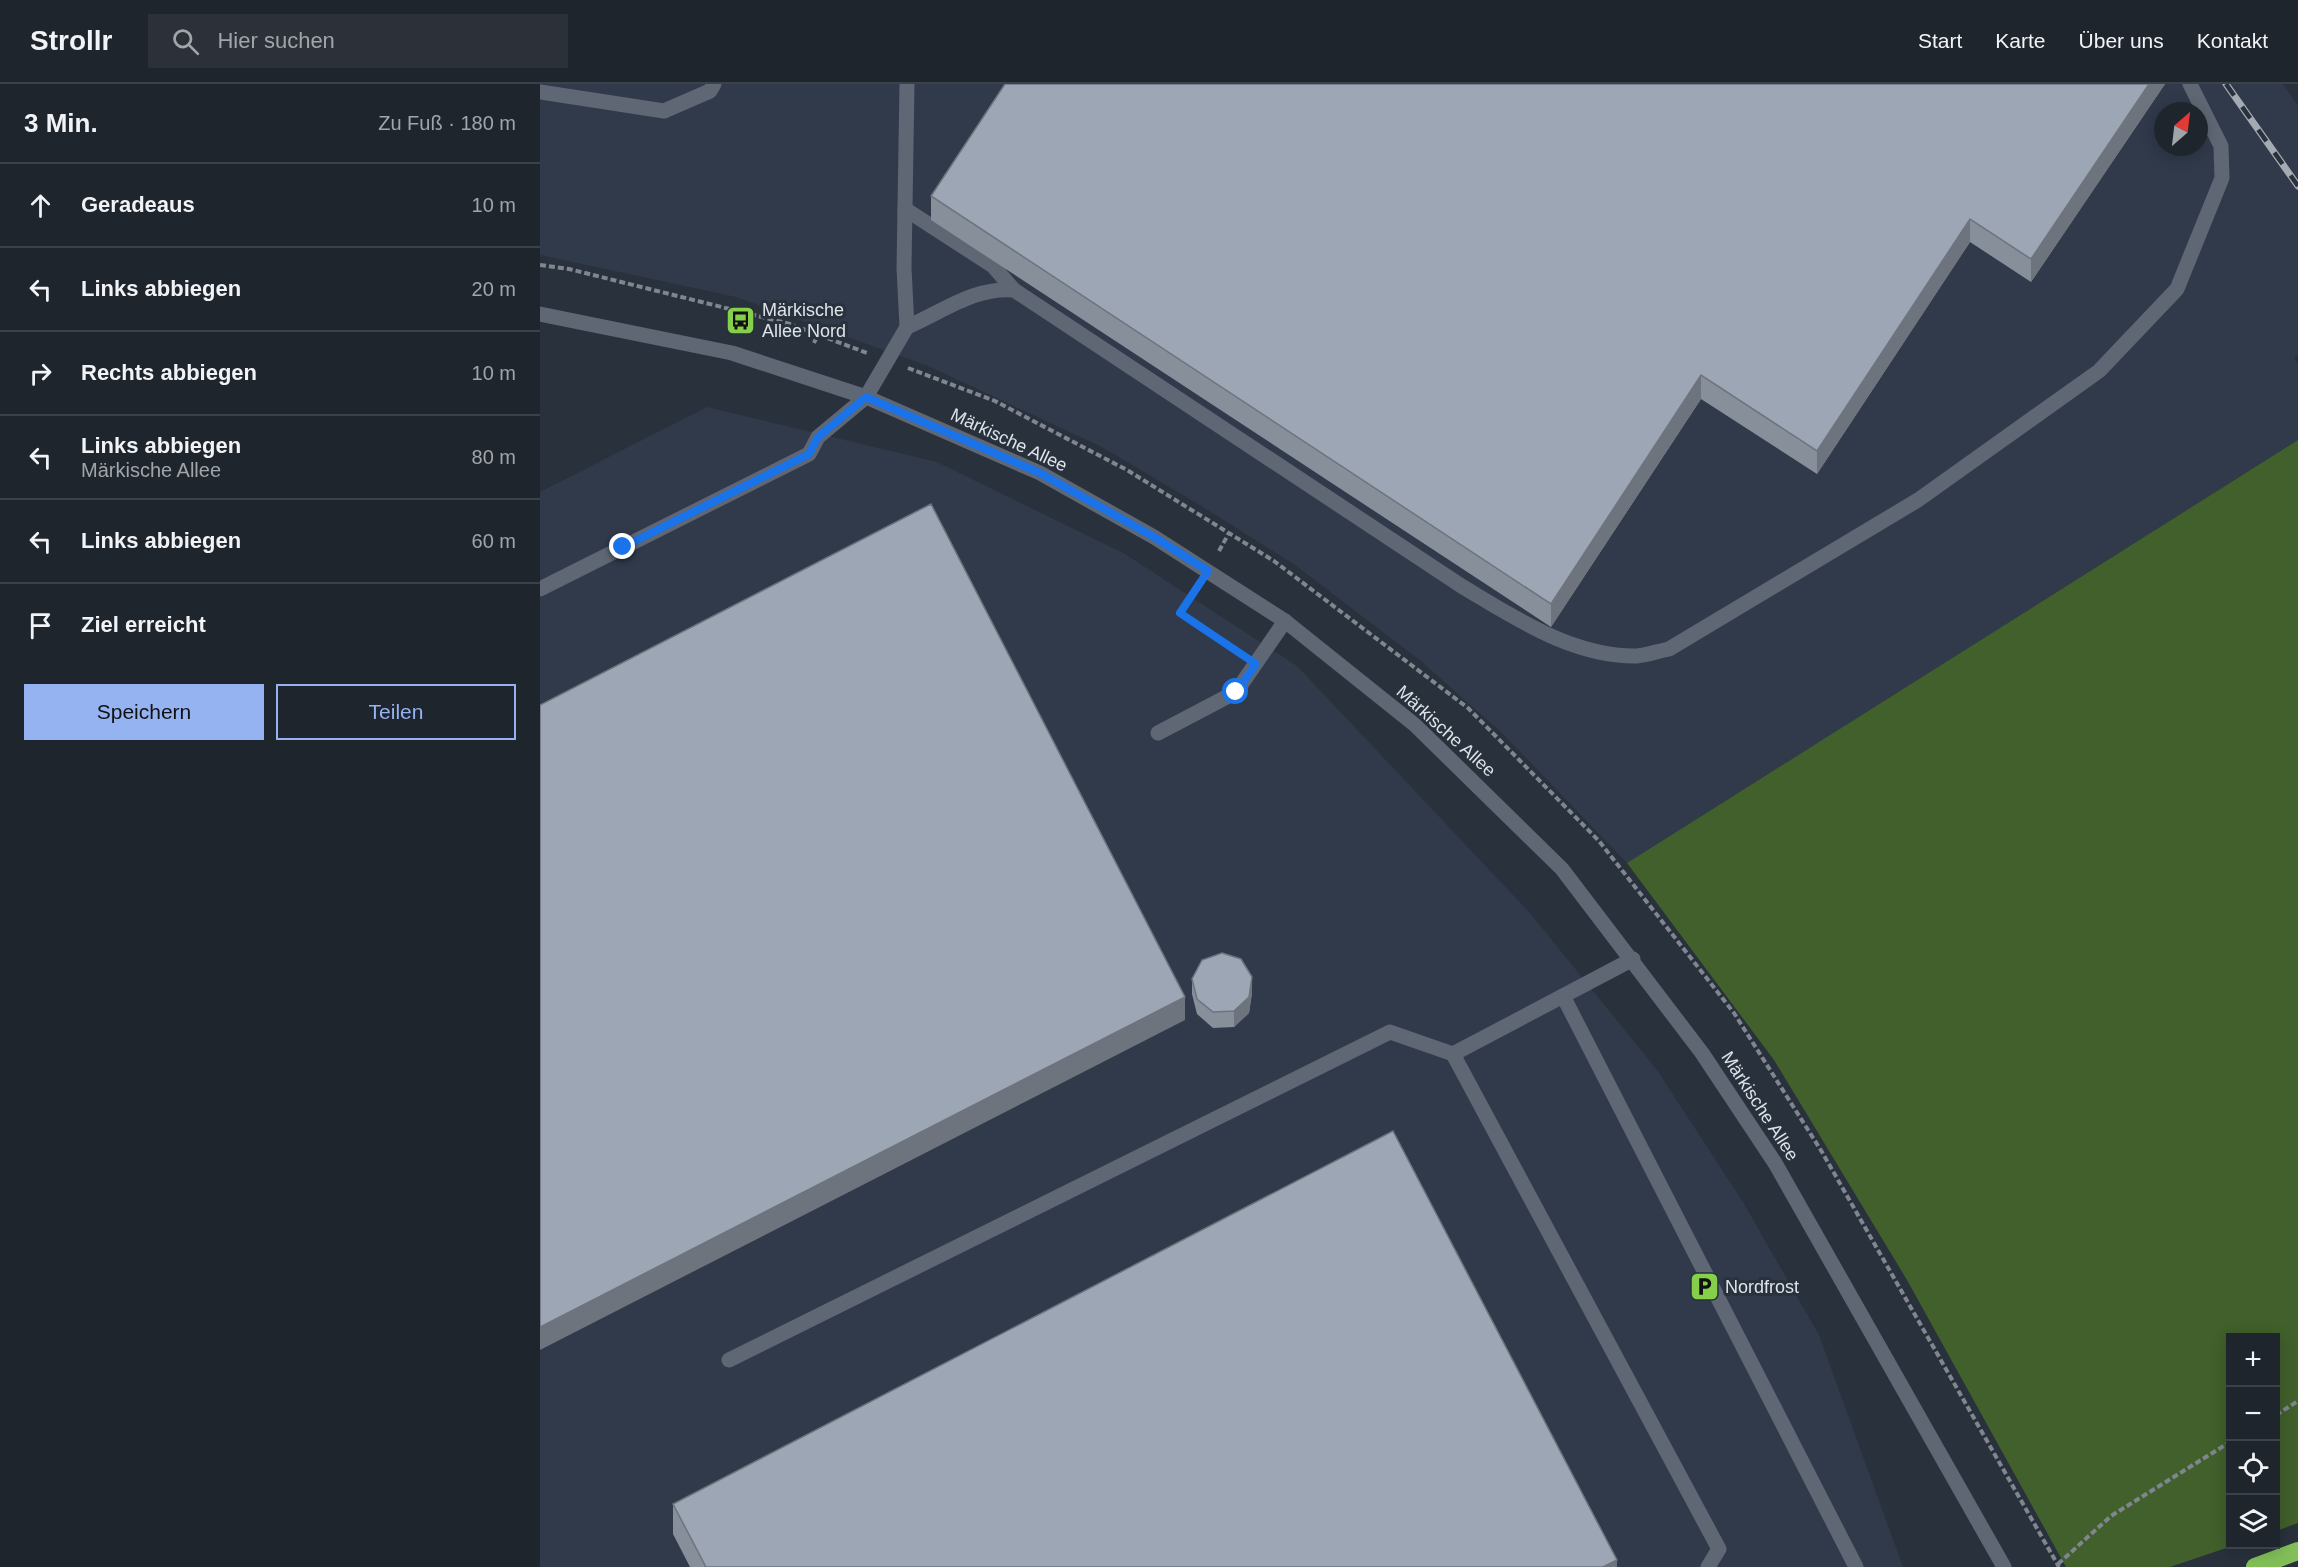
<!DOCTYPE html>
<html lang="de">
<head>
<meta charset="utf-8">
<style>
  :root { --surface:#1f252d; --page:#2c3139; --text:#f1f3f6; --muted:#a1a5aa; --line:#3c4249; --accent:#95b2f1 }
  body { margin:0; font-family:Helvetica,sans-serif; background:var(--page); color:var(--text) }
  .controls { position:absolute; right:18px; bottom:18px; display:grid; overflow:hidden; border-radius:0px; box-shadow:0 3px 15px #0003 }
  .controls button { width:54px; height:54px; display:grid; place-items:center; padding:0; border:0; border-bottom:2px solid var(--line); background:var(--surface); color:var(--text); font:30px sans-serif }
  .compass { position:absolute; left:1614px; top:18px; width:54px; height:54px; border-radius:50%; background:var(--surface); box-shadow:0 3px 15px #0003; rotate:28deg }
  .stop { position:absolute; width:18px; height:18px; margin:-14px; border:4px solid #1a73e8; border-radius:50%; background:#fff }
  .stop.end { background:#1a73e8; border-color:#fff; box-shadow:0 2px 6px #0008 }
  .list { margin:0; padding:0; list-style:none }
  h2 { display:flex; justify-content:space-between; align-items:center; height:78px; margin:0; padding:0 24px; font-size:26px }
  h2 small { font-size:20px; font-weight:400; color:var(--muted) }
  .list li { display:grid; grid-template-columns:39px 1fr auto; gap:18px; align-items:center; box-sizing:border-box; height:84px; padding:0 24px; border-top:2px solid var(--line) }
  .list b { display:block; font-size:22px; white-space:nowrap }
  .list p { margin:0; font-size:20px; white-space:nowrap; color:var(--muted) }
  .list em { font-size:20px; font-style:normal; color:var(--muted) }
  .actions { display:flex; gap:12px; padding:18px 24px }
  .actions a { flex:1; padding:14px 0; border:2px solid var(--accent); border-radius:0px; text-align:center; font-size:21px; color:var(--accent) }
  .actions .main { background:var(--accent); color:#111 }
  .icon { flex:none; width:33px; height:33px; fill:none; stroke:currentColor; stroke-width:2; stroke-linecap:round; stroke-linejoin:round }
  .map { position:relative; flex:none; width:1758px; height:1483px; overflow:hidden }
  header { display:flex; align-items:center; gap:36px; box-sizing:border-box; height:84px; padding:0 30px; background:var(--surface); border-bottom:2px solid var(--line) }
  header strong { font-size:28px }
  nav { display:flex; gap:33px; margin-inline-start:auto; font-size:21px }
  .search { width:420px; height:54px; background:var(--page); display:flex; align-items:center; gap:15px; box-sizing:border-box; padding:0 21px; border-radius:0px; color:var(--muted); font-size:22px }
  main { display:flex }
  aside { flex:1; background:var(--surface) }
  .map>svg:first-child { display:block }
  .built { fill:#303a4b; fill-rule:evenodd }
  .green { fill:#41602b }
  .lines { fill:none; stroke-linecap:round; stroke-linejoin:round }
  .path { stroke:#7f868f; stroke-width:4; stroke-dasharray:6 3; stroke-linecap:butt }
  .minor { stroke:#5f6774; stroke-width:15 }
  .highway { stroke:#83bf58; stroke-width:18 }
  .rail-casing { stroke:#a4aab2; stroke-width:7 }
  .rail { stroke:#29313c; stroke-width:4.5; stroke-dasharray:14; stroke-linecap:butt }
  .wall { fill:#878f9b }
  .shaded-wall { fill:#6e747e }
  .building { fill:#9da6b4; stroke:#6e747e; stroke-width:1.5 }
  .route { stroke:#1a73e8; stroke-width:8 }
  .labels { text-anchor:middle; stroke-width:6; stroke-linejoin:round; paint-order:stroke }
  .poi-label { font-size:18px; fill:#dee3ea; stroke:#29313c; text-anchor:start }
  .street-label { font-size:18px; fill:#dee3ea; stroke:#29313c }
</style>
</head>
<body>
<header>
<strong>Strollr</strong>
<div class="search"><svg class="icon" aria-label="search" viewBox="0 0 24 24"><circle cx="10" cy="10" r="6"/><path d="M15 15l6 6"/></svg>Hier suchen</div>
<nav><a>Start</a><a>Karte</a><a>Über uns</a><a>Kontakt</a></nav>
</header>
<main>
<aside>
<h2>3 Min.<small>Zu Fuß · 180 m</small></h2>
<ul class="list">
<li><svg class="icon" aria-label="ahead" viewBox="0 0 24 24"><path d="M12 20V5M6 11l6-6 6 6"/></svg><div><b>Geradeaus</b></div><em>10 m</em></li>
<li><svg class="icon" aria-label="left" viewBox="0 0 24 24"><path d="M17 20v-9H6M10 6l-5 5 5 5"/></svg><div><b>Links abbiegen</b></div><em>20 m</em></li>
<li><svg class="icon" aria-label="right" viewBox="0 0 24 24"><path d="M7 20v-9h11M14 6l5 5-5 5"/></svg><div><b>Rechts abbiegen</b></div><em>10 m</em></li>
<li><svg class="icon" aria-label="left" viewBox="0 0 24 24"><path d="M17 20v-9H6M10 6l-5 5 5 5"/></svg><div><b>Links abbiegen</b><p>Märkische Allee</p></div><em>80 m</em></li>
<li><svg class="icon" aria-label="left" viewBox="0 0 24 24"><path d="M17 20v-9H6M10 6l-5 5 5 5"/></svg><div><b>Links abbiegen</b></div><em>60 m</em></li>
<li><svg class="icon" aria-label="arrive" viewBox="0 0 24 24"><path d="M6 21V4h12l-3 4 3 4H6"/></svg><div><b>Ziel erreicht</b></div></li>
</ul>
<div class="actions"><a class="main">Speichern</a><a>Teilen</a></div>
</aside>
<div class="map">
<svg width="1758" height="1483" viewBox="0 0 1758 1483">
  <rect width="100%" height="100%" fill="#29313c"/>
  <g class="built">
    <path d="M0 0H1743L1758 22V271L1754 274 1758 280V356L1087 779 961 648 882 578 755 481 663 423 562 363 388 282 196 213 0 171ZM1623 27H1659V63H1623Z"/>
    <polygon points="167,323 397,378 585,470 757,582 990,829 1117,986 1203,1118 1279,1251 1363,1483 0,1483 0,408"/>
  </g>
  <polygon class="green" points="1758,356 1758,1439 1736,1447 1736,1254 1690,1254 1690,1460 1695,1461 1630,1483 1526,1483 1367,1196 1234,976 1087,779"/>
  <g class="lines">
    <g class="path">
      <polyline points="0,181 29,185 250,240 327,269"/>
      <polyline points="201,236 204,228"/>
      <polyline points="274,259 278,250"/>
      <polyline points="368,284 455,317 587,386 734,477 928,624 1059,757 1194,929 1282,1068 1519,1483"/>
      <polyline points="679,467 689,449"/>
      <polyline points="655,507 640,529 697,567"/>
      <polyline points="1736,1331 1758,1317"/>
      <polyline points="1518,1480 1571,1432 1690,1358"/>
    </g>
    <g class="minor">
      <polyline points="0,8 124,27 170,7 174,0"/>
      <polyline points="365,125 453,182 474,206"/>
      <polyline points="0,230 192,269 326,313 500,389 614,453 745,537 875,641 1022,785 1162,969 1235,1079 1464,1483"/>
      <path d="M367 243C404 227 434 203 474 206L923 503C975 534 1033 573 1097 572 1107 571 1119 567 1129 565L1378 416 1559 287 1637 205 1682 94 1681 62 1650 0"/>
      <polyline points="0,505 269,370 278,353 326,313 367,243 364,184 367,0"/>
      <polyline points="618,649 696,608 745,537"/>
      <polyline points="1093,875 913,970 1179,1465 1168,1483"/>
      <polyline points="1023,912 1316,1483"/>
      <polyline points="189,1276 850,948 913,970"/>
    </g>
    <polyline class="highway" points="1715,1483 1758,1467"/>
    <defs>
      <polyline id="rail" points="1686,0 1758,102"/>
    </defs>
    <use href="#rail" class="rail-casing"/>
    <use href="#rail" class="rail"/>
  </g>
  <g class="wall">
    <polygon points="465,0 1625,0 1491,198 1430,158 1277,390 1161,315 1011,543 391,136 391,112"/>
    <polygon points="652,895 712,909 709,929 694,943 673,944 657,930 652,910"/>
    <polygon points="133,1420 1077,1483 150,1483 133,1450"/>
  </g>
  <g class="shaded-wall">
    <polygon points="1609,0 1625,0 1491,198 1491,175"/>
    <polygon points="1430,135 1430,158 1277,390 1277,367"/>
    <polygon points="1161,291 1161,315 1011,543 1011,520"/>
    <polygon points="712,893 712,909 709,929 694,943 694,927"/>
    <polygon points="645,913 645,936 0,1266 0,1243"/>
    <polygon points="1077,1476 1077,1483 1063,1483"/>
  </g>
  <g class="building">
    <polygon points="465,0 1609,0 1491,175 1430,135 1277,367 1161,291 1011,520 391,112"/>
    <polygon points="391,420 645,913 0,1243 0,621"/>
    <polygon points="682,869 701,875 712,893 709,913 694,927 673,928 657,915 652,895 662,876"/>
    <polygon points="853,1047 1077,1476 1063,1483 166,1483 133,1420"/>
  </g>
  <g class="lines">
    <polyline class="route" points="83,463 269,370 278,353 326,313 500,389 614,453 668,487 640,529 716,580 696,608"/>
  </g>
  <defs>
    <symbol id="bus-square" viewBox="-11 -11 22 22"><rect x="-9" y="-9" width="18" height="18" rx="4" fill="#86cf4b" stroke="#29313c"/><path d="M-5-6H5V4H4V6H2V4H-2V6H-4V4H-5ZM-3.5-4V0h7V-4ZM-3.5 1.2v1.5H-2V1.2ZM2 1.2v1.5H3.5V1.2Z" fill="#111"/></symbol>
    <symbol id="parking-square" viewBox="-11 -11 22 22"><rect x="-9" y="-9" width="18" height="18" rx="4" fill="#86cf4b" stroke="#29313c"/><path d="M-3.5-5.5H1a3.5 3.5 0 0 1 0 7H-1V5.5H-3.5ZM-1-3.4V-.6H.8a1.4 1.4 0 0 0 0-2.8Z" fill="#111"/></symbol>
  </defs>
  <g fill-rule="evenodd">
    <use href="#bus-square" x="184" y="220" width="33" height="33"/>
    <use href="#parking-square" x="1148" y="1186" width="33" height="33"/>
  </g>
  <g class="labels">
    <g class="poi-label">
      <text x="222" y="232">Märkische<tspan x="222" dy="21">Allee Nord</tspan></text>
      <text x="1185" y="1209">Nordfrost</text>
    </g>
    <g class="street-label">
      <text transform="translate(469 356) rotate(25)" y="6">Märkische Allee</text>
      <text transform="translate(906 647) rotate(42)" y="6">Märkische Allee</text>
      <text transform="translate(1220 1022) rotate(57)" y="6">Märkische Allee</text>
    </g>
  </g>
</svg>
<div class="controls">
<button>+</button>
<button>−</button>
<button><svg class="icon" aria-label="locate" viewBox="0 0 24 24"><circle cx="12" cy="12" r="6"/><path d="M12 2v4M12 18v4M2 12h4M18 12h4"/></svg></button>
<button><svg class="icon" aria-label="layers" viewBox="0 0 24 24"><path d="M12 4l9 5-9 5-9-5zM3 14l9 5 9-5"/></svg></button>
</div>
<svg class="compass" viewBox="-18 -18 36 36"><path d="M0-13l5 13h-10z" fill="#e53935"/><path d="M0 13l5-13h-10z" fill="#a1a5aa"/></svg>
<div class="stop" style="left:696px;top:608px"></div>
<div class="stop end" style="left:83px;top:463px"></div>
</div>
</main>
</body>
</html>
